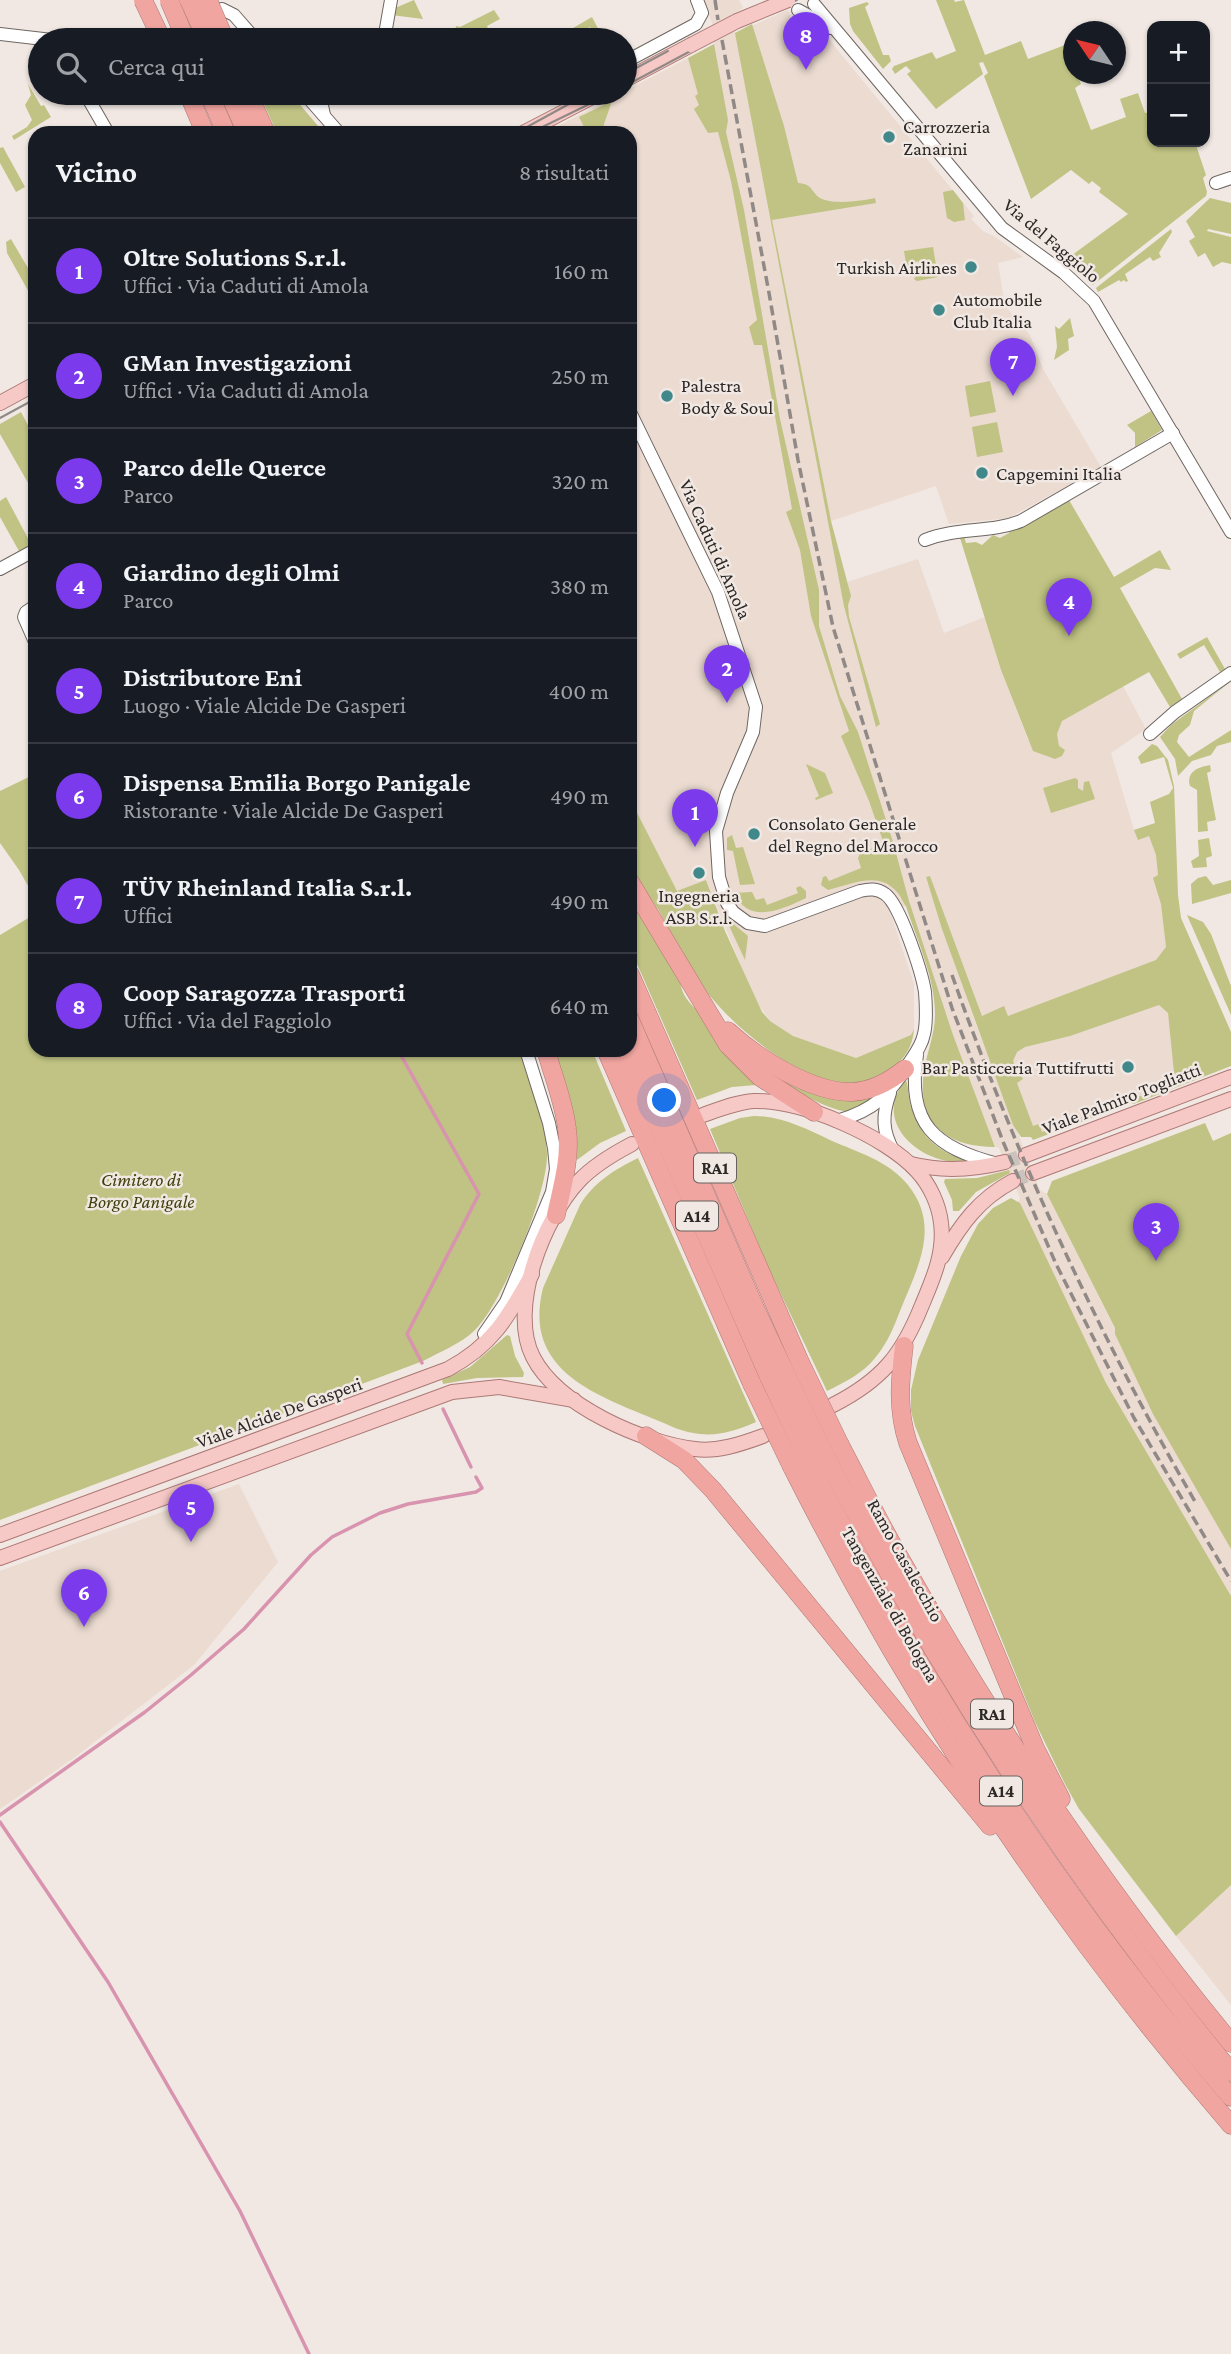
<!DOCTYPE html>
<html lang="it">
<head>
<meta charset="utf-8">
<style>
  :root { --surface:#171b24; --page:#242831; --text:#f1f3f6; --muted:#9ea1a6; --line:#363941; --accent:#7c3aed }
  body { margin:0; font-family:"Crimson Pro",serif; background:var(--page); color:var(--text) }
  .controls { position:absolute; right:21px; top:21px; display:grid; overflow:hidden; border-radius:14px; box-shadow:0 2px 5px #0004 }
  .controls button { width:63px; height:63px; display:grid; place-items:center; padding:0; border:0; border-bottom:2px solid var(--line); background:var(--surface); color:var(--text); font:35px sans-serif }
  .compass { position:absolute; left:1063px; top:21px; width:63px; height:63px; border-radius:50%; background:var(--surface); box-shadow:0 2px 5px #0004; rotate:305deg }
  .you { position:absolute; left:665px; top:1101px; width:24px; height:24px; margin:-18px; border:5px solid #fff; border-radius:50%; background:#1a73e8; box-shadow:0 0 0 10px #1a73e833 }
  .badge { display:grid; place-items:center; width:46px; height:46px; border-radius:50%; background:var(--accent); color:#fff; font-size:23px; font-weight:700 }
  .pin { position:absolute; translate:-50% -58px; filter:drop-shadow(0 2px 4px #0008) }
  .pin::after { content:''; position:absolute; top:37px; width:24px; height:21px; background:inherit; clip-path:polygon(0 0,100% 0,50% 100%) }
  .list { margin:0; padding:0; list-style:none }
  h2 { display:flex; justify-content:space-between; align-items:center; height:91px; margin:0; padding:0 28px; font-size:30px }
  h2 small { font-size:23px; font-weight:400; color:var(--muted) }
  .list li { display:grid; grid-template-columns:46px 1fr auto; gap:21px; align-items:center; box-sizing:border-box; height:105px; padding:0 28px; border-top:2px solid var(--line) }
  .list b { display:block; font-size:26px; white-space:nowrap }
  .list p { margin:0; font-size:23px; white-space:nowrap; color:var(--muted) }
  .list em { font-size:23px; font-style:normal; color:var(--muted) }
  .icon { flex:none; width:38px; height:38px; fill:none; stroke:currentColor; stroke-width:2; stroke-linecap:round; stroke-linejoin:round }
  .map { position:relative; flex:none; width:1231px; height:2354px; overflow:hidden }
  .search { position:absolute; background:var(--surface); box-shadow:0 2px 5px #0004; left:28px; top:28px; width:609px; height:77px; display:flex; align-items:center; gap:18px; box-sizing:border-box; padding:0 24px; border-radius:38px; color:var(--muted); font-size:26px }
  .panel { position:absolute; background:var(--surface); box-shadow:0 2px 5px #0004; left:28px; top:126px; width:609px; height:931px; border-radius:21px }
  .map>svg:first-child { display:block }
  .built { fill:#ebdbd1 }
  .green { fill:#c0c383 }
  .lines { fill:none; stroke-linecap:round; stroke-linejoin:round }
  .stream { stroke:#d893ae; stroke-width:3.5 }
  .major-tunnel { stroke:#cac2bd; stroke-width:14; stroke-dasharray:14 7; stroke-linecap:butt }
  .minor-casing { stroke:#6e6661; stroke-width:14 }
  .major-casing { stroke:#ac7975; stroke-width:16 }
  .highway-casing { stroke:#ac7975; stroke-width:19 }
  .minor { stroke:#fff; stroke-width:12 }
  .major { stroke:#f7c9c6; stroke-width:14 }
  .highway { stroke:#f1a5a0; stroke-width:18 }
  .tram { stroke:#908986; stroke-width:2 }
  .rail { stroke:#908986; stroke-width:3.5; stroke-dasharray:10 5; stroke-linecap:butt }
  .major-bridge-casing { stroke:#ac7975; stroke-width:16; stroke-linecap:butt }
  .highway-bridge-casing { stroke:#ac7975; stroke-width:19; stroke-linecap:butt }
  .major-bridge { stroke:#f7c9c6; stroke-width:14 }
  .highway-bridge { stroke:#f1a5a0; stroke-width:18 }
  .poi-dot { fill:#40888a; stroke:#f1e8e3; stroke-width:2.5 }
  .labels { text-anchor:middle; stroke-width:5; stroke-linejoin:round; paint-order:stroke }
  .shield { fill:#f1e8e3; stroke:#67625f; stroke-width:2 }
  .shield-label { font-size:18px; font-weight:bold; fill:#2c2826 }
  .poi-label { font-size:19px; fill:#2c2826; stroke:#f1e8e3; text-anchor:start }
  .street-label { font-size:19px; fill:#2c2826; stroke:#f1e8e3 }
  .park-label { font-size:19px; font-style:italic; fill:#3d3e09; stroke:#f1e8e3 }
</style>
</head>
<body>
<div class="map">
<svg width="1231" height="2354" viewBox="0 0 1231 2354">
  <rect width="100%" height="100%" fill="#f1e8e3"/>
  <g class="built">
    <polygon points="703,0 739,0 743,8 734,13 735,33 788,10 792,21 796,24 815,27 817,25 974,216 971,219 984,232 994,236 1023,257 998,263 1005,306 1030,335 1043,369 1101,467 1009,518 949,524 936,486 831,521 847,582 918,559 944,633 985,617 1001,670 1028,740 1123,686 1146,729 1111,753 1134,830 1146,826 1156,855 1166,947 1167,999 1175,1083 1031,1137 982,1016 930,876 926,878 976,1025 1040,1190 1047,1194 1115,1329 1231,1533 1231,1596 1106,1383 1018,1202 1020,1198 999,1148 996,1147 946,1040 929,974 906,906 890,912 914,984 914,1029 911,1035 856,1058 793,1036 770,1021 755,1000 706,880 677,892 646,832 630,840 630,133 545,133 688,58 698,92 714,44 712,23"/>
    <polygon points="239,1484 278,1562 194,1665 75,1757 0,1809 0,1571"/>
    <polygon points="1231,1885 1231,2005 1176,1936"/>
  </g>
  <g class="green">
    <polygon points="414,0 423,19 391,15 395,8"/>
    <polygon points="936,0 954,0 955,2 964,0 985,55 1021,41 1028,59 1073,42 1073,47 1069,49 1073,63 1074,74 1077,74 1081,84 1075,88 1091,130 1126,117 1120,99 1138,93 1145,113 1152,112 1152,142 1195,142 1206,175 1203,178 1207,192 1206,196 1093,285 1086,277 1091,270 1085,265 1078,271 1064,261 1128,214 1099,192 1101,188 1092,181 1089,184 1071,170 1031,199 984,76 988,73 983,62 979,63 983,74 936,109 907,74 911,71 906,66 895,74 892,69 894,66 932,52 936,59 956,51"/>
    <polygon points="867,2 869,4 865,7 883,55 889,55 891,61 883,69 853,31 850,24 849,8"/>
    <polygon points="494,10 500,19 487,26 490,33 484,37 455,33 456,26 460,27"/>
    <polygon points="592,17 604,40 598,40 590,27 564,40 561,35"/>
    <path d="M752 24 784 126 798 183C813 184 810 191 820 198 832 205 863 201 875 198L876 203 772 220 831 521 851 596 848 605 849 617 880 724 876 727 844 606 735 33Z"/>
    <path d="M714 44 728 120 726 132 744 210 780 419 819 590V626L840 696 858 732 893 842 909 901 953 1035 995 1147C947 1147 916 1124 924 1071 927 1052 935 1034 935 1014 935 977 917 940 906 906 903 903 901 896 897 892 878 870 851 885 828 890L821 885 823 877 826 876 829 881 861 868 858 858 860 853 884 844 869 801 841 736 849 731 811 616 800 550 786 512 792 509 762 345H754L749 327 757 320 731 181 718 132 708 133 694 109 699 105 695 96 698 94 688 58Z"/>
    <polygon points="28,84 41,106 44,105 51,117 14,140 12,136 27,127 32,120 25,105 31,95"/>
    <polygon points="259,93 290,93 324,133 277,133"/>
    <polygon points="612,101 604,124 603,133 587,133 579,117"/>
    <polygon points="3,147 25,187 16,192 0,163 0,148"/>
    <polygon points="953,190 963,203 965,220 954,222 947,218 943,192"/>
    <polygon points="1210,198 1231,203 1231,234 1208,229 1207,231 1231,237 1231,264 1222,262 1213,267 1205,253 1198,257 1189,241 1195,237 1186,221"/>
    <polygon points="1171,229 1172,232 1159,253 1161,257 1153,261 1150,257 1125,274 1128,281 1126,282 1124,280 1121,282 1119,280 1098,292 1096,288"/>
    <polygon points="11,239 32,275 35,274 35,283 28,287 35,303 7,253 6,242"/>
    <polygon points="933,247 938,277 917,281 914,279 919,270 925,272 927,269 917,261 914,264 917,268 911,277 908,275 904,251"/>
    <polygon points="1070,318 1074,336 1068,339 1069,350 1054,360 1057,347 1055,326 1059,329"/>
    <polygon points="990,381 996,412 970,417 965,386"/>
    <polygon points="1151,411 1162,430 1135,447 1135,433 1127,425"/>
    <polygon points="21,412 32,433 35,431 35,495 0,434 0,424"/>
    <polygon points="997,422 1003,452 977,457 972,427"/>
    <polygon points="6,497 31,544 19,551 0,517 0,501"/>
    <polygon points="1069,500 1114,577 1160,550 1171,570 1155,568 1120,588 1182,699 1170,707 1149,672 1062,721 1057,734 1059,746 1065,750 1062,756 1055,759 1033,751 1001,670 960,538 964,536 966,543 976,542 982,545 993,535 1000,538 1009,533 1010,530"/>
    <polygon points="1207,637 1225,669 1220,672 1204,645 1180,659 1177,654"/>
    <polygon points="1231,681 1194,711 1190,725 1179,735 1177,742 1189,757 1231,730 1231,742 1217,746 1211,755 1192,761 1178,776 1175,759 1160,737 1171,725"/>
    <polygon points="1152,744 1157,746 1168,760 1174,786 1178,895 1181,918 1231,1032 1231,1066 1134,1104 1127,1102 1126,1097 1129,1093 1132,1099 1175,1083 1168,1013 1159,1005 1070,1036 1025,1047 1017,1052 1013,1061 1023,1079 1017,1083 1033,1126 1039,1124 1042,1132 1102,1110 1100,1103 1105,1104 1107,1109 1100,1115 1033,1140 1031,1137 1021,1137 1013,1125 942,929 926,877 930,876 982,1016 1004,1006 1008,1016 1156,960 1166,947 1161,904 1153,878 1158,875 1156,855 1149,836 1138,840 1134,830 1155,823 1150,802 1169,794 1173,788 1164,757 1141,764 1138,757"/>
    <polygon points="806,764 825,773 833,793 816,800 815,798 819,796"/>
    <path d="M1210 765 1211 771 1207 773 1216 820 1207 822 1208 831 1198 832 1197 790 1190 786C1186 772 1198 767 1210 765Z"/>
    <polygon points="35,774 35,898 19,870 0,843 0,791"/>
    <polygon points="1075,778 1078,780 1078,788 1083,791 1084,782 1089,781 1095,799 1051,813 1043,788"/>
    <path d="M630 799 677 891 706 880 725 931 762 1012 770 1021 793 1036 856 1058 911 1035 914 1029C912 1053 899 1066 877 1077 820 1105 731 1027 700 983 684 960 672 933 658 909 650 897 633 876 630 863 626 848 630 816 630 799Z"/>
    <polygon points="732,835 736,848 743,847 755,884 740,885 733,851 727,850 727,838"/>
    <polygon points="1209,838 1212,856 1206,858 1207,867 1193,868 1191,861 1199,856 1198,840"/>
    <polygon points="1206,876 1213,885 1231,880 1231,893 1192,904 1191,884 1198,878"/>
    <path d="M800 886 806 891V898C781 910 749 925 734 893L752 892 756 900 764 898 767 905 798 893 796 888Z"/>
    <path d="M630 895 680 979C681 995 689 1003 700 1013L756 1085 732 1087 697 1100 630 948Z"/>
    <path d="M35 914V1050H522C532 1084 546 1118 547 1154 548 1193 502 1304 474 1331 460 1344 440 1352 423 1361L0 1520V935Z"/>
    <polygon points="1187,915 1203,922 1211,934 1231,986 1231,1015"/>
    <polygon points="725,917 748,936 745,960"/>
    <polygon points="553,1050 592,1050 626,1131 600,1143 577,1160"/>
    <path d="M756 1061 798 1084 884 1089C876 1098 865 1108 852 1111 833 1116 768 1076 756 1061Z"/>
    <path d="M906 1080C909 1088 908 1098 911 1107 919 1137 942 1155 971 1161 927 1170 868 1124 906 1080Z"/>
    <path d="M754 1116C782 1116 806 1129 830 1140 857 1152 889 1161 908 1185 940 1225 919 1265 902 1306 895 1324 888 1343 875 1358 862 1374 845 1382 827 1391L768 1267 710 1129 740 1118Z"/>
    <polygon points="1205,1123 1213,1141 1231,1133 1231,1549 1153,1414 1115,1334 1115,1328 1047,1194 1052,1181"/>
    <path d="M638 1158 756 1422C727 1435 705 1439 675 1428 611 1399 520 1379 543 1288L580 1205C594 1182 614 1170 638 1158Z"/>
    <polygon points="1009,1170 1010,1173 976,1192 959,1211 953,1211 952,1200 944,1182 945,1179 977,1178"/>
    <polygon points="1011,1198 1020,1203 1106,1383 1231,1596 1231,1885 1176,1936 1079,1809 1065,1784 1035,1722 915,1426 911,1411 911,1390 918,1360 961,1256 978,1224 993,1208"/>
    <polygon points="507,1335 510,1336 515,1356 524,1373 523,1377 477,1378 443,1384 442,1380 470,1367"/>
  </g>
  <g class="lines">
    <g class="stream">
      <polyline points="398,1050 479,1194 407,1334 422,1363"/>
      <polyline points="443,1409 471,1467"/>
      <polyline points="0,1815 145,1712 191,1675 244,1629 311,1555 332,1537 380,1513 408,1504 476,1492 482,1488 476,1477"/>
      <polyline points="0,1822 108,1982 240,2211 309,2354"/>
    </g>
    <g class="major-tunnel">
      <polyline points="1005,1162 1026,1155"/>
      <polyline points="1013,1181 1033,1173"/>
    </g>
    <defs>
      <g id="minor">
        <polyline points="814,4 1002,228 1064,273 1094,301 1231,532"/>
        <polyline points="222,9 234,15 256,40"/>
        <polyline points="798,10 831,28"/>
        <polyline points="0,34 52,40"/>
        <polyline points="384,40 391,0"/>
        <polyline points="625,62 696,24 702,13 697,0"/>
        <polyline points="85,93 108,133"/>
        <polyline points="304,93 339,133"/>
        <polyline points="322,93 321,101 324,115"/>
        <polyline points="1216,183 1231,178"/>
        <path d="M630 412 718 592 756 707 753 732 727 793 716 831 719 877 727 903 733 912 748 923 765 926 860 891C869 889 877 888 885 894 900 904 922 973 925 992 926 1005 927 1022 924 1034 922 1045 915 1054 909 1063 889 1095 875 1110 837 1121"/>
        <path d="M925 540C958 527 991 533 1021 521L1173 433"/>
        <polyline points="0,569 35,550"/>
        <polyline points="35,606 26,612 24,617 35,642"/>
        <polyline points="1150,734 1175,712 1231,673"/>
        <path d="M917 1055C906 1124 935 1148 998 1164"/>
        <path d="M890 1093C882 1115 882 1131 894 1152"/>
        <polyline points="484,1334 506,1302 552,1192 556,1169 554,1148 549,1123 526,1050"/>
      </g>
      <g id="major">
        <polyline points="625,80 691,45"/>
        <polyline points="523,133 600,93"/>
        <polyline points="0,403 35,384"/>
        <path d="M703 1115C720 1109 737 1102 754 1101 802 1100 885 1136 917 1171 930 1185 939 1205 941 1223 945 1252 933 1279 922 1305 902 1355 882 1380 833 1405"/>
        <path d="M632 1144C613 1154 594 1165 579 1181 544 1218 508 1308 533 1357 558 1406 644 1443 695 1449 718 1452 741 1444 763 1436"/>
        <polyline points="1026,1155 1231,1077"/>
        <path d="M911 1164C943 1172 973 1170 1005 1162"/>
        <polyline points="1033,1173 1231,1099"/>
        <path d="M942 1257C961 1224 979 1199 1013 1181"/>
        <path d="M0 1535 448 1369C493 1345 508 1317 532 1274"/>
        <polyline points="0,1558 452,1392 499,1387 574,1400"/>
      </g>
      <g id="highway">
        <polyline points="188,93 205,133"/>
        <polyline points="209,93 226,133"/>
        <polyline points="229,93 247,133"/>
        <polyline points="248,93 266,133"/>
        <polyline points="630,882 728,1045 760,1077 814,1112"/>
        <polyline points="630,974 800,1362"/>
        <polyline points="630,1020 755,1308 784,1370"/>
        <path d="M728 1031C757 1058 812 1093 852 1092 873 1091 890 1081 905 1069"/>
        <path d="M546 1050C553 1076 564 1102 567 1129 571 1158 562 1187 556 1215"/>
        <polyline points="606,1050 752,1384"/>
        <polyline points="625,1050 769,1377"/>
        <path d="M904 1346C900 1380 897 1410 908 1443L1035 1748 1061 1799"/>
        <polyline points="646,1436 684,1460 713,1490 990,1826"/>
        <path d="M840 1445C859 1481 877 1518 897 1553 994 1725 1105 1890 1231 2043"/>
        <path d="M824 1453C938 1674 1073 1880 1231 2072"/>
        <path d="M808 1460C921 1683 1066 1908 1231 2097"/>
        <path d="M792 1467C911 1703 1058 1925 1231 2125"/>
      </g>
    </defs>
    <use href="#minor" class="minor-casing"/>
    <use href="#major" class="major-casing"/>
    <use href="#highway" class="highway-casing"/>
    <use href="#minor" class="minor"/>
    <use href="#major" class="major"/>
    <use href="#highway" class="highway"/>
    <g class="tram">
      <polyline points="625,74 668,51"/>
      <polyline points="625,86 743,23 797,0"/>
      <polyline points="516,133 589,93"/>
      <polyline points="530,133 612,93"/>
      <polyline points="0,418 35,399"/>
    </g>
    <g class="rail">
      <polyline points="715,0 718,20"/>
      <polyline points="722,40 769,293 798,460 833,627 952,1008 1004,1144 1056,1264 1134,1418 1231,1581"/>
      <path d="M952 975C1017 1159 1099 1336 1197 1505"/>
    </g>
    <defs>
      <polyline id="major-bridge" points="691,45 737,21 788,0"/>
      <g id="highway-bridge">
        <polyline points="143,0 162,40"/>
        <polyline points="169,0 186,40"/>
        <polyline points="189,0 207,40"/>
        <polyline points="208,0 225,40"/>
        <polyline points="800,1362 840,1445"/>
        <polyline points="784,1370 824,1453"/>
        <polyline points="769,1377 808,1460"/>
        <polyline points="752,1384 792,1467"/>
      </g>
    </defs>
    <use href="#major-bridge" class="major-bridge-casing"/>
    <use href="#highway-bridge" class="highway-bridge-casing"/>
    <use href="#major-bridge" class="major-bridge"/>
    <use href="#highway-bridge" class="highway-bridge"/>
  </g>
  <g class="poi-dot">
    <circle cx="889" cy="137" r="7"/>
    <circle cx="971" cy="267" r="7"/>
    <circle cx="939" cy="310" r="7"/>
    <circle cx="667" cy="396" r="7"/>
    <circle cx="982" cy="473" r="7"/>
    <circle cx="754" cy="834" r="7"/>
    <circle cx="699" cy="873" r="7"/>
    <circle cx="1128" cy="1067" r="7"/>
  </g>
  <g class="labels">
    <g class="shield">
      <rect x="694" y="1153.5" width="42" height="29" rx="5"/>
      <rect x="676" y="1201.5" width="42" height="29" rx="5"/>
      <rect x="971" y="1699.5" width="42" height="29" rx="5"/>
      <rect x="980" y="1776.5" width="42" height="29" rx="5"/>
    </g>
    <g class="shield-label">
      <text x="715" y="1174">RA1</text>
      <text x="697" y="1222">A14</text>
      <text x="992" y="1720">RA1</text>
      <text x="1001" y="1797">A14</text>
    </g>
    <g class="poi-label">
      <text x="903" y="133">Carrozzeria<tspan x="903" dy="22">Zanarini</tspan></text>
      <text x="957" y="274" text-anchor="end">Turkish Airlines</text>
      <text x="953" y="306">Automobile<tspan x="953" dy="22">Club Italia</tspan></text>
      <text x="681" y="392">Palestra<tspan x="681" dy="22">Body &amp; Soul</tspan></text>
      <text x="996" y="480">Capgemini Italia</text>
      <text x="768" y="830">Consolato Generale<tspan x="768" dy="22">del Regno del Marocco</tspan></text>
      <text x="699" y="902" text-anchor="middle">Ingegneria<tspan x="699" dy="22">ASB S.r.l.</tspan></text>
      <text x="1114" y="1074" text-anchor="end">Bar Pasticceria Tuttifrutti</text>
    </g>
    <g class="street-label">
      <text transform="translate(1052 240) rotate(40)" y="7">Via del Faggiolo</text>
      <text transform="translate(716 549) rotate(66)" y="7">Via Caduti di Amola</text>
      <text transform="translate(1121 1098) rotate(-21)" y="7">Viale Palmiro Togliatti</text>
      <text transform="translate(279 1412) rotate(-20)" y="7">Viale Alcide De Gasperi</text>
      <text transform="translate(906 1560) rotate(61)" y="7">Ramo Casalecchio</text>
      <text transform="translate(891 1604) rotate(60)" y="7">Tangenziale di Bologna</text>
    </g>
    <g class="park-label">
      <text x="141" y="1186">Cimitero di<tspan x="141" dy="22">Borgo Panigale</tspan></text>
    </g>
  </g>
</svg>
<div class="controls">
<button>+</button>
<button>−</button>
</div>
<svg class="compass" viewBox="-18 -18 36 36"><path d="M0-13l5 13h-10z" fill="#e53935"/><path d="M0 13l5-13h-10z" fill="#9ea1a6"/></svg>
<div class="you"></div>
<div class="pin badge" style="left:695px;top:847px">1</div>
<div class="pin badge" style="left:727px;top:703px">2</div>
<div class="pin badge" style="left:1156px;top:1261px">3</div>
<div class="pin badge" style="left:1069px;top:636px">4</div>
<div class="pin badge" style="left:191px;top:1542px">5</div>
<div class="pin badge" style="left:84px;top:1627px">6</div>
<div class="pin badge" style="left:1013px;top:396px">7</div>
<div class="pin badge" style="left:806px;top:70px">8</div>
<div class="search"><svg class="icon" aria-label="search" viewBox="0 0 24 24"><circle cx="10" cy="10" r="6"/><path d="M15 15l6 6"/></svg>Cerca qui</div>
<section class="panel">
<h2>Vicino<small>8 risultati</small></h2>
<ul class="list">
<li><span class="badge">1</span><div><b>Oltre Solutions S.r.l.</b><p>Uffici · Via Caduti di Amola</p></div><em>160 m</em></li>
<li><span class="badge">2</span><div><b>GMan Investigazioni</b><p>Uffici · Via Caduti di Amola</p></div><em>250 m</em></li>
<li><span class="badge">3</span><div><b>Parco delle Querce</b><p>Parco</p></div><em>320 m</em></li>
<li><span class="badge">4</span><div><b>Giardino degli Olmi</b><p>Parco</p></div><em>380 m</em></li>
<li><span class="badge">5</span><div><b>Distributore Eni</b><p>Luogo · Viale Alcide De Gasperi</p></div><em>400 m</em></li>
<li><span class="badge">6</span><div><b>Dispensa Emilia Borgo Panigale</b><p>Ristorante · Viale Alcide De Gasperi</p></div><em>490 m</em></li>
<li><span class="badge">7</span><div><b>TÜV Rheinland Italia S.r.l.</b><p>Uffici</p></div><em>490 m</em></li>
<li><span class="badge">8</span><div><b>Coop Saragozza Trasporti</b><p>Uffici · Via del Faggiolo</p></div><em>640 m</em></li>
</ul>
</section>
</div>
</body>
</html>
